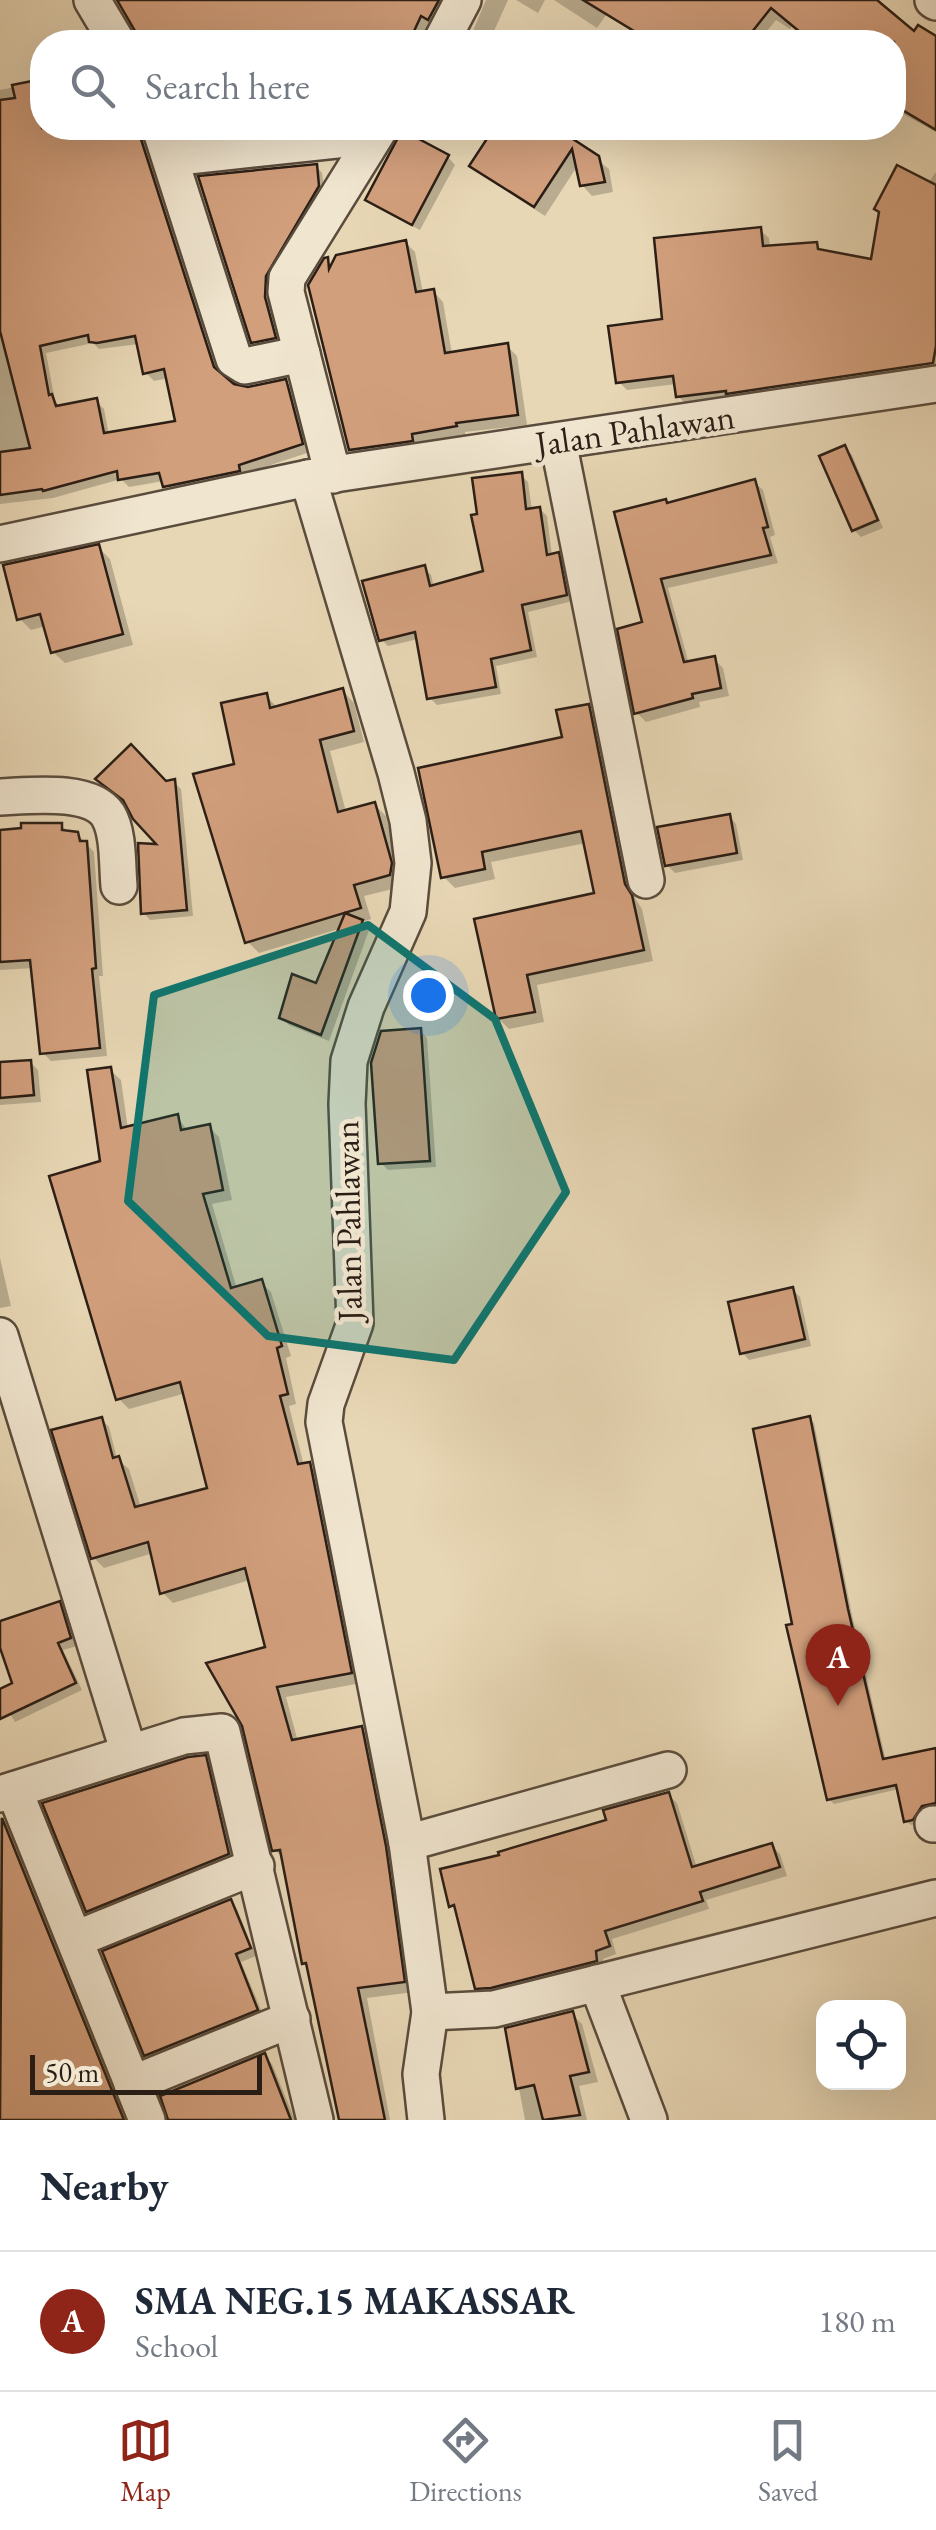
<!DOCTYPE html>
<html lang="en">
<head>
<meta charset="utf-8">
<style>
  :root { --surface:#fff; --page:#f2f2f3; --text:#1f2937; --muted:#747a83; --line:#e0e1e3; --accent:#8f2418 }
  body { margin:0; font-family:"EB Garamond",serif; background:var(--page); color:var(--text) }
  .controls { position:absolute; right:30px; bottom:30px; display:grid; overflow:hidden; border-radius:20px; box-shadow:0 10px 40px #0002 }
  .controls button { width:90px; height:90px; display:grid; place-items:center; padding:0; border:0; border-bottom:2px solid var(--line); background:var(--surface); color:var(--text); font:50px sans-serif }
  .scale { position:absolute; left:30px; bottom:25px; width:232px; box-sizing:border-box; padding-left:10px; border:5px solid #2b1e15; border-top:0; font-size:28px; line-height:35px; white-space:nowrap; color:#2b1e15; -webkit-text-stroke:8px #f0e5cf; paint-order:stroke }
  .you { position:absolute; left:428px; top:995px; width:35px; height:35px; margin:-25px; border:8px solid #fff; border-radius:50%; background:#1a73e8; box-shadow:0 0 0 15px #1a73e833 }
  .badge { display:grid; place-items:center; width:65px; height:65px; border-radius:50%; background:var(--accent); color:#fff; font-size:32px; font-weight:700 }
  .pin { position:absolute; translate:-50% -82px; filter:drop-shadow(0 2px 5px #0008) }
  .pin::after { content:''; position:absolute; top:52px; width:35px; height:30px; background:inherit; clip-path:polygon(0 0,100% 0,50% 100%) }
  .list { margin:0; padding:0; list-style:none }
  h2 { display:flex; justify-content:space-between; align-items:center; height:130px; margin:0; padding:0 40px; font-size:42px }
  h2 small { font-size:32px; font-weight:400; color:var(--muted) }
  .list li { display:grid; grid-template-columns:65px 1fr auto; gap:30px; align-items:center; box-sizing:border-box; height:140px; padding:0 40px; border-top:2px solid var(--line) }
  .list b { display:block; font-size:38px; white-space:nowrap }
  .list p { margin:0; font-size:32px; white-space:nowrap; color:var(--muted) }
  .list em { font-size:32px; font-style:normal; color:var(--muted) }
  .icon { flex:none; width:55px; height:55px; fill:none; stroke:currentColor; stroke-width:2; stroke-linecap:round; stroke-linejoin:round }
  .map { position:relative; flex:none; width:936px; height:2120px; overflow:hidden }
  .search { position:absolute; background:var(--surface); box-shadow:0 10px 40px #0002; left:30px; right:30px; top:30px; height:110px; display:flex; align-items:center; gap:25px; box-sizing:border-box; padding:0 35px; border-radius:40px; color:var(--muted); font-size:38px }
  .sheet { height:270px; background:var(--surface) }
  nav { display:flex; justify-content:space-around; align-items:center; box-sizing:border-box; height:140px; border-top:2px solid var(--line); background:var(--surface); font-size:28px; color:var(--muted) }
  nav a { display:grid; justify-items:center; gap:5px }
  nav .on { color:var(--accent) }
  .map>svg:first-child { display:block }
  .shadow { fill:#0003; fill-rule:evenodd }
  .building { fill:#d29f7d; stroke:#2b1e15; stroke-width:2.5; fill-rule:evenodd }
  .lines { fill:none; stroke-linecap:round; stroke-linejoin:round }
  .minor-casing { stroke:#5a4c3d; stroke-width:40 }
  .minor { stroke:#f0e5cf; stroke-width:35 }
  .marked { fill:#0f766e; fill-opacity:0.2; stroke:#0f766e; stroke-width:8; stroke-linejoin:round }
  .labels { text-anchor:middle; stroke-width:9; stroke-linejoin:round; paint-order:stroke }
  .street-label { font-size:35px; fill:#2b1e15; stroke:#f0e5cf }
</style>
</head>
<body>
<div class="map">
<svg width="936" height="2120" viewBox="0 0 936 2120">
  <rect width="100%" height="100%" fill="#e8d7b5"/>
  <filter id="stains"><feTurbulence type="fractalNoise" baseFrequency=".002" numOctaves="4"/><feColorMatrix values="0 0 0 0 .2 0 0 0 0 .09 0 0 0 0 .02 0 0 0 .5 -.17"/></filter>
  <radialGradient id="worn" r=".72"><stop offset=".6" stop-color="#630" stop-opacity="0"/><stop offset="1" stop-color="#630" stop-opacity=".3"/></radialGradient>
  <g class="shadow">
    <polygon points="119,0 451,0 437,27 429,23 421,42 144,42"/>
    <polygon points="486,0 508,0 489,42 474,42 470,38"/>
    <polygon points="516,0 545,0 538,13"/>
    <polygon points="554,0 873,0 915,35 936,39 936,132 894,109 894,42 814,42 793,25 790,29 776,20 758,42 650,42 606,15 597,28"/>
    <path d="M42 82V128H150L147 145 221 376 225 381 249 389 286 382 294 390 310 452 246 473 247 479 174 494 164 481 129 487 121 479 53 498 0 504V90ZM93 343 99 349 139 344 146 373 154 381 169 378 178 423 109 435 104 409 96 401 61 408 55 401 46 353Z"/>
    <polygon points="184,128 281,128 277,133 195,142"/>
    <polygon points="497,128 575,128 568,138 609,169 613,192 592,196 582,185 578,165 545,216 483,176 472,166"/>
    <polygon points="448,157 455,165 420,230 376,207 368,199"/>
    <polygon points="316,166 322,173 325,193 272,283 271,305 281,344 260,348 253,342 201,179"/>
    <polygon points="936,172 936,371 686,404 678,396 677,384 627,390 619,382 665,321 760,230 769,238 770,248 816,244 824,253 873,262"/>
    <polygon points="405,242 415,252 423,293 433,291 443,302 452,354 507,346 517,356 527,425 465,432 466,436 361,460 351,449 327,260 333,266"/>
    <polygon points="845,448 852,455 883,528 861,537 854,530"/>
    <polygon points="521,475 528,482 532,510 540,509 547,516 552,556 558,554 565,561 573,601 528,612 537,657 496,666 501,694 437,705 430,698 418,639 388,646 381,639 424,568 431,575 434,588 486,573 479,516"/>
    <polygon points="754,482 763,490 775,535 770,537 778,563 668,588 689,664 714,659 723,668 729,696 699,702 700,707 646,722 637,713 645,624 668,505"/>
    <polygon points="98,547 110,559 133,645 65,663 53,652 46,626 31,630 19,618"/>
    <polygon points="343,691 354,703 364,742 330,751 346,812 374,804 386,816 402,876 401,887 364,896 371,919 362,922 369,930 329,1041 289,1025 282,1018 317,986 342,928 259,953 247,941 237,766 266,696 278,708"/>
    <polygon points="588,707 599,718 635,898 642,909 653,961 537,985 544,1022 509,1029 498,1018 477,921 597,895 586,843 491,862 495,879 455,888 444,877 565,739"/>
    <polygon points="174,782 181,789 193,916 150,920 143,912 162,846 127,802"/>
    <polygon points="729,816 736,824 743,860 675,873 667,865"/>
    <polygon points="61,825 69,833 77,834 94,852 103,976 99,976 107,1056 51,1061 43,1053 33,968 0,970 0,832"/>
    <polygon points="420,1030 427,1038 436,1167 388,1170 381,1163"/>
    <polygon points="30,1062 38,1070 41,1102 0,1105 0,1064"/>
    <polygon points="110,1070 121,1080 128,1129 177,1117 188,1131 209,1127 219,1137 232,1200 212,1204 237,1289 261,1282 271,1292 291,1356 286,1358 296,1404 289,1406 304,1466 309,1465 320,1475 361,1683 286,1697 298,1742 362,1729 372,1740 395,1859 414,1992 367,1998 390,2120 343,2120 310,1969 304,1963 284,1859 275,1850 268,1649 250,1580 173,1603 163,1593 153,1553 104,1568 93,1557 101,1419 109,1427 117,1459 129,1469 141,1508 210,1490 186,1393 129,1409 119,1399 103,1162"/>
    <polygon points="0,1258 11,1306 0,1308"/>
    <polygon points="793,1290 800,1297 811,1346 749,1360 742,1352"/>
    <polygon points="809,1419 814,1423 852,1615 886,1761 936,1750 936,1807 917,1824 911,1825 906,1821 899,1789 834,1804 829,1799 795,1626"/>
    <polygon points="59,1604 66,1611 77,1646 63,1650 82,1690 15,1722 0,1698 0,1692 15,1685 0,1640 0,1624"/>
    <polygon points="205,1758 212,1765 235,1861 96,1918 88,1911"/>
    <polygon points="668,1795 677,1803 697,1868 772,1846 780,1854 787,1876 706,1900 709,1909 612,1939 616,1954 603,1959 604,1969 486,1996 478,1987 458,1912 452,1905 502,1857 609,1821"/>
    <polygon points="0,1817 9,1826 130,2120 0,2120"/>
    <polygon points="230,1902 237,1909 256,1956 241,1962 264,2017 153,2062 146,2055"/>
    <polygon points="572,2014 582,2024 598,2082 579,2086 587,2120 525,2120 508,2030"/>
    <polygon points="264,2056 272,2064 295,2120 170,2120"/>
  </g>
  <g class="building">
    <polygon points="117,0 439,0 428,20 421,16 409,42 138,42 135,31"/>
    <polygon points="583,0 877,0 914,31 918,25 936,36 936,130 894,105 894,42 812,42 771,8 744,42 652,42"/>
    <path d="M42 79V128H134L136 137 140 136 214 367 234 384 248 387 286 379 303 444 239 465 240 471 163 487 159 473 118 480 117 471 43 491 42 489 0 495V452L30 448 0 331V100L15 98 12 85ZM88 335 89 342 97 343 135 336 143 374 164 369 175 421 104 433 97 398 56 406 52 394 49 395 40 346Z"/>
    <polygon points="494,128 556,128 599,156 605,182 580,186 572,149 534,207 469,166"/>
    <polygon points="402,130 449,155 412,225 365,200"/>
    <polygon points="317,164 319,186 266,276 265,297 276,338 251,343 198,176"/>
    <polygon points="897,165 936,185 936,346 933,363 726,394 726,391 676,397 673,376 616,383 608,326 662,319 654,238 761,227 763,246 817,242 818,249 871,259 879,212 874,209"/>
    <polygon points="406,240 416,292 434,289 445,353 508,343 518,415 456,423 457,426 412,434 413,441 349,450 308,285 324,258 328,257 329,269 336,255"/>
    <polygon points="845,445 878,520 852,531 819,456"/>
    <polygon points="522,472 526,509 540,507 547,555 559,552 567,595 522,605 531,650 491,659 496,687 427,699 415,632 379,641 362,581 425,565 430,586 483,571 471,515 477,514 472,478"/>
    <polygon points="755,479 768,527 763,528 771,555 661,579 684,662 715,656 721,688 692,694 693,698 634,714 617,629 642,622 614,512 666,499 667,503"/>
    <polygon points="99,544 123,634 51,653 40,614 17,620 3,565"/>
    <polygon points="343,688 354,731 320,740 338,812 375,802 392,863 390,875 354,885 361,908 245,943 193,774 234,764 221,703 267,693 270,708"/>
    <polygon points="589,704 625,884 632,895 644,950 527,975 535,1012 496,1019 474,919 594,893 581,831 482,852 485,869 441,878 418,768 562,737 556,710"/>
    <polygon points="131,744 166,781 175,779 187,910 141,914 138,843 156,844 133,819 123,800 95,779"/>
    <polygon points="730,814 737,853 665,866 657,827"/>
    <polygon points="21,823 62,823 62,830 78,832 80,841 87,841 96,968 92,969 100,1048 40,1054 30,960 0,962 0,830 21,828"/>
    <polygon points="345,913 363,920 321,1035 279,1018 292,974 316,983"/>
    <polygon points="421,1028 430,1161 378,1164 371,1063 381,1031"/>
    <polygon points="31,1060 34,1095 0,1098 0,1062"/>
    <polygon points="111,1067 121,1128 178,1114 181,1130 210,1124 223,1190 203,1194 231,1288 262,1279 282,1346 277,1348 288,1394 280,1396 298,1464 310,1462 352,1673 277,1687 292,1740 362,1726 386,1846 405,1982 358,1988 385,2120 339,2120 306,1963 302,1964 280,1850 272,1851 242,1726 206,1663 265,1647 245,1568 160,1594 148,1542 91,1559 51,1430 102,1417 113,1458 119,1456 135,1507 207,1488 180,1382 116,1400 49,1176 100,1161 87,1070"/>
    <polygon points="793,1287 805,1339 740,1354 728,1302"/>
    <polygon points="810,1416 848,1609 883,1759 936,1748 936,1803 922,1806 913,1820 904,1822 896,1785 827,1800 786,1625 792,1624 753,1429"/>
    <polygon points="60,1601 71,1638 58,1643 76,1683 0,1719 0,1689 12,1683 0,1648 0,1621"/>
    <polygon points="206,1755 229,1854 86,1912 42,1803 188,1757"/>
    <polygon points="669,1792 692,1867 772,1843 780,1867 700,1892 703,1901 605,1931 610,1946 596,1951 597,1961 491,1988 475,1989 454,1905 449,1907 440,1869 499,1855 498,1852 606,1820 603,1810"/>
    <polygon points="2,1818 113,2093 124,2120 0,2120"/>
    <polygon points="231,1899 251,1948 236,1954 258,2010 144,2056 102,1951"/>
    <polygon points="573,2011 589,2072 570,2076 580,2115 543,2120 534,2085 516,2089 505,2028"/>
    <polygon points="265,2053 291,2120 168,2120 160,2096"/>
  </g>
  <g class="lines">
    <defs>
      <g id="minor">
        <polyline points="92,0 117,42"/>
        <polyline points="933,0 936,2"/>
        <polyline points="441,42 463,0"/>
        <polyline points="160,128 234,359 245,366 302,354"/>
        <polyline points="170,158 374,136"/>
        <polyline points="558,441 646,880"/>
        <polyline points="333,475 286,292 287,278 380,128"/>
        <polyline points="0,544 308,478"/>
        <path d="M0 797C28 796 90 788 108 815 119 833 117 865 119 886"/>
        <polyline points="0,1336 129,1753"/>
        <polyline points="14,1790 147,2120"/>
        <polyline points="0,1794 184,1736 222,1732 315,2120"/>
        <polyline points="933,1824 936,1824"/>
        <polyline points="407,1843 668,1770"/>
        <polyline points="76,1939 256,1866"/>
        <polyline points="597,1983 649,2120"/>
        <polyline points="430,2012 494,2009 936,1898"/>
        <polyline points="132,2084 292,2019"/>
        <polyline points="426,2120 421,2074 430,2012 407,1843 324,1422 326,1404 355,1323 347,1104 349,1061 366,1007 408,912 413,863 408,821 396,773 308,478 936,384"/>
      </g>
    </defs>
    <use href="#minor" class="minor-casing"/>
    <use href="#minor" class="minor"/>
  </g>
  <path class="marked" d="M368 925 495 1019 566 1192 454 1360 268 1336 128 1201 154 995Z"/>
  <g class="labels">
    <g class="street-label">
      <text transform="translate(635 430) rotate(-8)" y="12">Jalan Pahlawan</text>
      <text transform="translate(348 1221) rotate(-91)" y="12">Jalan Pahlawan</text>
    </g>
  </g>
  <rect width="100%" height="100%" filter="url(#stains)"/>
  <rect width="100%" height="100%" fill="url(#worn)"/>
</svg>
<div class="controls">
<button><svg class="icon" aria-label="locate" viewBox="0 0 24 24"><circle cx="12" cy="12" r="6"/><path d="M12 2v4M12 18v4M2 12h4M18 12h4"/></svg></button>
</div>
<div class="scale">50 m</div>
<div class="you"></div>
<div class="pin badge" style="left:838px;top:1706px">A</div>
<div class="search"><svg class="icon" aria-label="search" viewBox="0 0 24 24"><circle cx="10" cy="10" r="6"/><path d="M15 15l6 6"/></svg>Search here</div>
</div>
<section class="sheet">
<h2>Nearby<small></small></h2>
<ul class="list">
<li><span class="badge">A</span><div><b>SMA NEG.15 MAKASSAR</b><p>School</p></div><em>180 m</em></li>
</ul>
</section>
<nav>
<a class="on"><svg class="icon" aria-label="map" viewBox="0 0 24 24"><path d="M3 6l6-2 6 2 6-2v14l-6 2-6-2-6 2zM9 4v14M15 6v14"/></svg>Map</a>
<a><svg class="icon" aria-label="directions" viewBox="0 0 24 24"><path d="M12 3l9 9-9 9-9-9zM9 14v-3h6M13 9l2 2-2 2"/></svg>Directions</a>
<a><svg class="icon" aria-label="saved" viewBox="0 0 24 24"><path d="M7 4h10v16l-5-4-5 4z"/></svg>Saved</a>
</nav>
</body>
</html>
